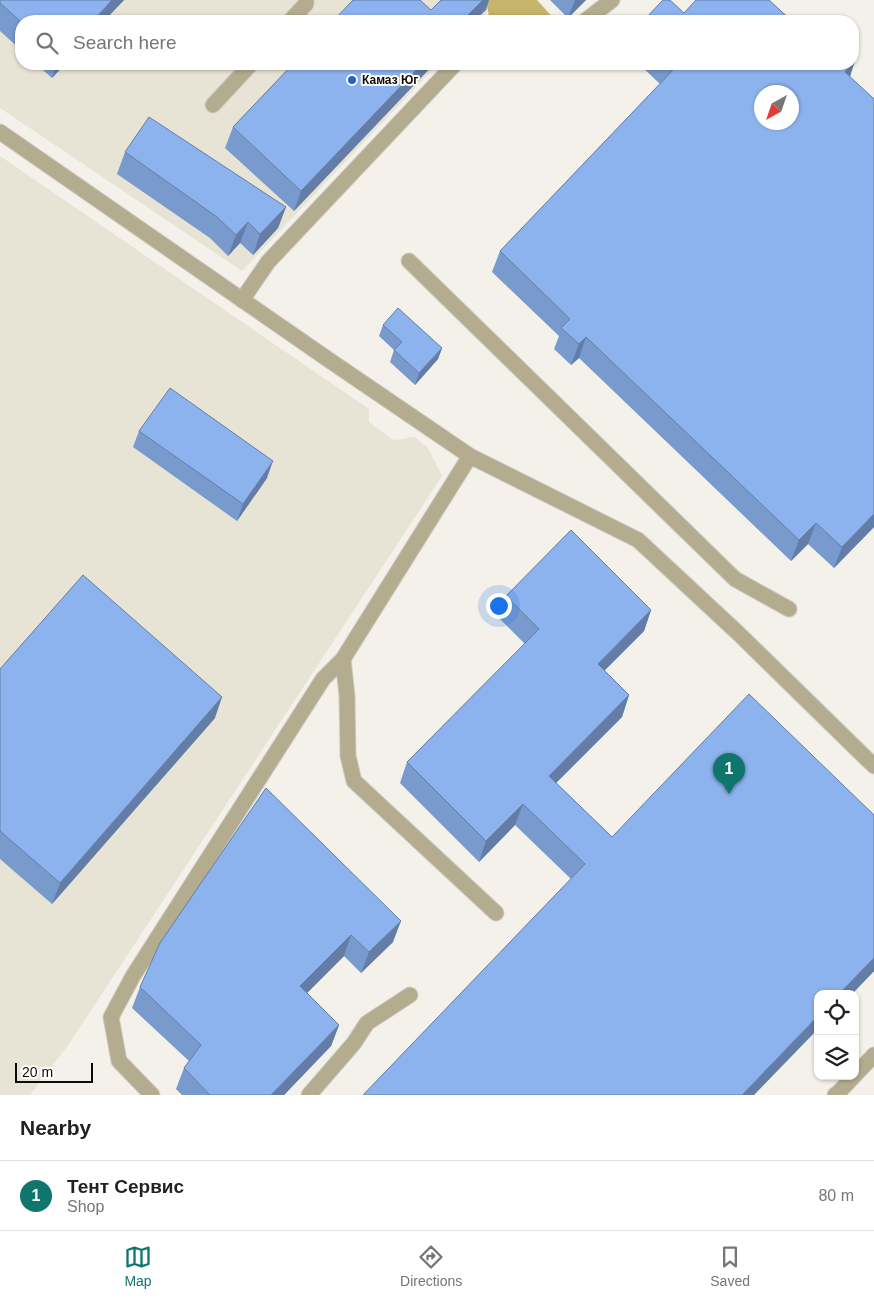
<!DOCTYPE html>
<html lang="en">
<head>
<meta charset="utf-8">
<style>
  :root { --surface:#fff; --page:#f2f2f2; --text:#222; --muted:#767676; --line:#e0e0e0; --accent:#0f766e }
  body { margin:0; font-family:Helvetica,sans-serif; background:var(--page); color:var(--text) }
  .controls { position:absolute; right:15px; bottom:15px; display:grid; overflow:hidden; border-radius:10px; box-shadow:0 1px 4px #0004 }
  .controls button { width:45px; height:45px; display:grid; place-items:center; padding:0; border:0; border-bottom:1px solid var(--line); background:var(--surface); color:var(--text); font:25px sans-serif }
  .compass { position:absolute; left:754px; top:85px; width:45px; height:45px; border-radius:50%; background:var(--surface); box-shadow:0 1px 4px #0004; rotate:220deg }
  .scale { position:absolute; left:15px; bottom:12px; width:78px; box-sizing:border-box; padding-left:5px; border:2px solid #0c0b09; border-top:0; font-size:14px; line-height:18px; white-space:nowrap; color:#0c0b09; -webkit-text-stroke:4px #fffefb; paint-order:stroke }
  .you { position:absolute; left:498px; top:605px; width:18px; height:18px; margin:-12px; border:4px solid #fff; border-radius:50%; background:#1a73e8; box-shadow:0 0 0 8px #1a73e833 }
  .badge { display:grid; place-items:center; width:32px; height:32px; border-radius:50%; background:var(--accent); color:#fff; font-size:16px; font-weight:700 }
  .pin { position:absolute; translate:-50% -41px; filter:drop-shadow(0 1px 2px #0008) }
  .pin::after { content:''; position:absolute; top:26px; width:18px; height:15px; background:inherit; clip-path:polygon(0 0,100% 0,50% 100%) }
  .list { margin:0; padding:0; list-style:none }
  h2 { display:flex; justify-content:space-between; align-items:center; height:65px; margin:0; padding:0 20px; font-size:21px }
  h2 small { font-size:16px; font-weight:400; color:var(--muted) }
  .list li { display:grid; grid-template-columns:32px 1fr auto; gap:15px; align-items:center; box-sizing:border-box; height:70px; padding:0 20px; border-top:1px solid var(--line) }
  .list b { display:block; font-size:19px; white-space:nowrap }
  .list p { margin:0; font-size:16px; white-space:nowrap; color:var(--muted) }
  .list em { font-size:16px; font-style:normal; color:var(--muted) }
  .icon { flex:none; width:28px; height:28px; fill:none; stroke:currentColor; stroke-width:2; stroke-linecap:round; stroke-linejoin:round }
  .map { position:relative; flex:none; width:874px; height:1095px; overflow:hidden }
  .search { position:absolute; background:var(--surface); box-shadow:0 1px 4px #0004; left:15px; right:15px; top:15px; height:55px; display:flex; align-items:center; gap:12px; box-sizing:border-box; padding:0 18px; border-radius:20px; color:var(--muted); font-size:19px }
  .sheet { height:135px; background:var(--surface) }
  nav { display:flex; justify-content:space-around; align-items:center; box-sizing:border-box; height:70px; border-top:1px solid var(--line); background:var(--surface); font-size:14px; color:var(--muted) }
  nav a { display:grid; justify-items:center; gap:2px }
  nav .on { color:var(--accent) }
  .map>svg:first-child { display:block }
  .built { fill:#e8e4d5 }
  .forest { fill:#c7b46b }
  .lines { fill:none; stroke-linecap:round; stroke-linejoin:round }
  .lane-casing { stroke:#ceccc5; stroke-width:17 }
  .lane { stroke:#b4ac8e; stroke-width:15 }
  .wall { fill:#799acd }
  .shaded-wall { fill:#637da7 }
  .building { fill:#8db3ee; stroke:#637da7; fill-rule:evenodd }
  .poi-dot { fill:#1e62ce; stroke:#fffefb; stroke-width:2 }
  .labels { text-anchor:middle; stroke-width:4; stroke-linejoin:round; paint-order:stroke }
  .poi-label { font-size:12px; font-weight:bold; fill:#0c0b09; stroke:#fffefb; text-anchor:start }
</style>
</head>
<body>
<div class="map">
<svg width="874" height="1095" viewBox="0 0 874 1095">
  <rect width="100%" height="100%" fill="#f3f1e9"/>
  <g class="built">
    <polygon points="0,0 491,0 492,7 478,21 21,21 21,64 438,64 242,271 0,108"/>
    <polygon points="0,156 369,409 369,422 393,440 415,437 428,448 442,476 69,1044 30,1095 0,1095"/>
  </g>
  <polygon class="forest" points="486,0 537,0 556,21 484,21 489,16"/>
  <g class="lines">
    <defs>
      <g id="lane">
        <polyline points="290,21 306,4 306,0"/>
        <polyline points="585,21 612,0"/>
        <polyline points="213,105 251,64"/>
        <polyline points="0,132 329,360 470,456 638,540 739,634 874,766"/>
        <polyline points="409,261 735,579 789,609"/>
        <polyline points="242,300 268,262 455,64"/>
        <polyline points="343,659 347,696 348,756 354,781 496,913"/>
        <polyline points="855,1075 874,1055"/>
        <polyline points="152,1095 119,1061 111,1017 133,976 323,679 343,659 470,456"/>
        <polyline points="309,1095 354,1043 367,1023 410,995"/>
        <polyline points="835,1095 839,1092 854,1076"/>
      </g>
    </defs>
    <use href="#lane" class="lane-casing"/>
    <use href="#lane" class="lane"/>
  </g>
  <g class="wall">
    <polygon points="0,0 124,0 104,21 21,21 21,50 0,31"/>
    <polygon points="550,0 586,0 568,18"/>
    <polygon points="36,64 65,64 52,78"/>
    <polygon points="293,64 434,64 294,211 225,148 233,127"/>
    <polygon points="639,64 853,64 850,76 874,527 834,568 808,544 791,561 579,358 571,365 554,349 559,336 492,272 500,251 660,84"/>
    <polygon points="125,152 286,207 278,228 253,255 240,243 228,256 210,238 117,174"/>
    <polygon points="383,325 442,348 438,359 415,385 390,362 394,350 379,336"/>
    <polygon points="139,431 267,478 237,521 133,447"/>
    <polygon points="506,596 651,610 644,631 604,671 629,695 622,717 556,783 612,837 874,971 852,994 818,994 571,879 515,825 479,862 400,783 407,762 525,644 498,617"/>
    <polygon points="0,669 215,718 52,904 0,859"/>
    <polygon points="266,788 393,942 361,973 344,956 307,993 339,1025 331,1046 284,1095 182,1095 176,1089 184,1068 189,1061 132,1008 140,987"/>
  </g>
  <g class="shaded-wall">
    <polygon points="112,0 124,0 104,21 93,21"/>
    <polygon points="483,0 489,0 486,10 474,21 462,21"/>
    <polygon points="575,0 586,0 568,18"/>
    <polygon points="855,61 848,83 845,72"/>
    <polygon points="57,64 65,64 52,78"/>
    <polygon points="422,64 434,64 294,211 301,191"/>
    <polygon points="286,207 278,228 253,255 260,234"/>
    <polygon points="248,222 240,243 228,256 236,235"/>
    <polygon points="586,337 579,358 571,365 579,344"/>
    <polygon points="442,348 438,359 415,385 419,373"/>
    <polygon points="273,461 267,478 237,521 243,504"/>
    <polygon points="874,514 874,527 834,568 842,547"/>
    <polygon points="816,523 808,544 791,561 799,540"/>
    <polygon points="651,610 644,631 590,685 598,664"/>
    <polygon points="629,695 622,717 542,797 549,776"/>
    <polygon points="222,697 215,718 52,904 60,883"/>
    <polygon points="523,804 515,825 479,862 486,841"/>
    <polygon points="401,921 393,942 361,973 369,952"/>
    <polygon points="351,935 344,956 293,1007 300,986"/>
    <polygon points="874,958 874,971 852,994 839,994"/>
    <polygon points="818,1016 818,1029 754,1095 742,1095"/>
    <polygon points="339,1025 331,1046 284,1095 271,1095"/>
  </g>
  <g class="building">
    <polygon points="0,0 112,0 93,21 21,21 21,22 0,3"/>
    <polygon points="353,0 420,0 431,10 441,0 483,0 462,21 333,21"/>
    <polygon points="663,0 670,0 684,13 696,0 769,0 792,21 643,21"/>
    <path d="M853 59 855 61 845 72 874 99V514L842 547 816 523 799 540 586 337 579 344 561 328 570 319 500 251 674 69 668 64H853ZM762 92H792V122H762Z"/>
    <polygon points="293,64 422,64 301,191 233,127"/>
    <polygon points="149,117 286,207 260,234 248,222 236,235 217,217 125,152"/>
    <polygon points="398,308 442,348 419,373 394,350 402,342 383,325"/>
    <polygon points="170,388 273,461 243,504 139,431"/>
    <polygon points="571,530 651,610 598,664 629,695 549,776 612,837 749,694 874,815 874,958 839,994 818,994 818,1016 742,1095 363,1095 585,864 523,804 486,841 407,762 539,629 506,596"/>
    <polygon points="83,575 222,697 60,883 0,831 0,669"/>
    <polygon points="266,788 401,921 369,952 351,935 300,986 339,1025 271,1095 210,1095 184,1068 201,1045 140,987 160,943"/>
  </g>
  <circle class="poi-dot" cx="352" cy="80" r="5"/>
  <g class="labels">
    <g class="poi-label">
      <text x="362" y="84">Камаз Юг</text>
    </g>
  </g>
</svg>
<div class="controls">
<button><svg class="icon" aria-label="locate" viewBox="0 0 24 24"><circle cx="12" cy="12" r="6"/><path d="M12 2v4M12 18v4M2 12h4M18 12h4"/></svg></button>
<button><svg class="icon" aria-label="layers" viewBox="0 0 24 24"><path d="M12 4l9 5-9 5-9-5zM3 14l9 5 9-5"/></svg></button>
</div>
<svg class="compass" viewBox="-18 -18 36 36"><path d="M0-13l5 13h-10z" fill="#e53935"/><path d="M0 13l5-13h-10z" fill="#767676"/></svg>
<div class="scale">20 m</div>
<div class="you"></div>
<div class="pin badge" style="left:729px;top:794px">1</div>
<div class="search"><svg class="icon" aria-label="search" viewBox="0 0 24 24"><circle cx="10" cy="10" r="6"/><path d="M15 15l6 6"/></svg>Search here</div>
</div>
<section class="sheet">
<h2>Nearby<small></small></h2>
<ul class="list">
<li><span class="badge">1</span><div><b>Тент Сервис</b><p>Shop</p></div><em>80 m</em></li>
</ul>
</section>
<nav>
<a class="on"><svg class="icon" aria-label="map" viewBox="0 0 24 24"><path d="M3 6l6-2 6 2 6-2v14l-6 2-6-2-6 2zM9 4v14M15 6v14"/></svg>Map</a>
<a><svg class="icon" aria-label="directions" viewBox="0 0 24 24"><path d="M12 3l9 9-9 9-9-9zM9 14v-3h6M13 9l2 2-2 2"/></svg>Directions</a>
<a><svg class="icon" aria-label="saved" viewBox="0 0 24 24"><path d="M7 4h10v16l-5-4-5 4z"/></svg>Saved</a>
</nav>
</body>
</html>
